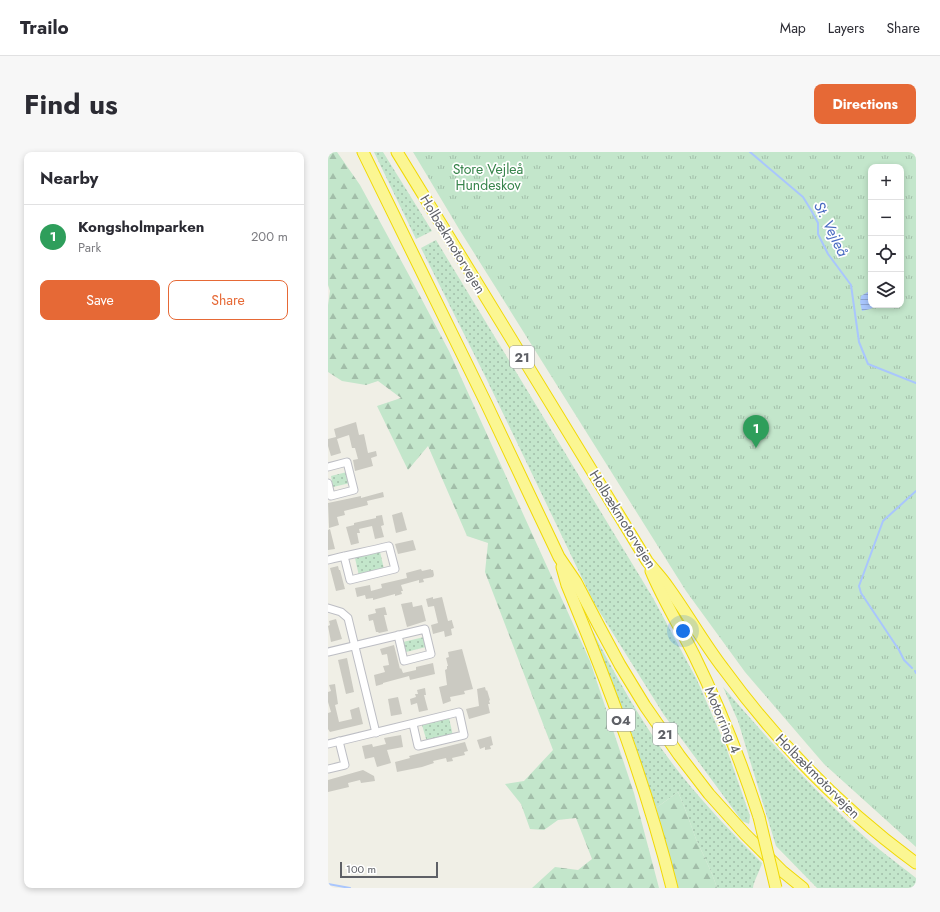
<!DOCTYPE html>
<html lang="en">
<head>
<meta charset="utf-8">
<style>
  :root { --surface:#fff; --page:#f7f7f7; --text:#2b2b33; --muted:#7c7c81; --line:#e1e1e2; --accent:#e66936 }
  body { margin:0; font-family:Jost,sans-serif; background:var(--page); color:var(--text) }
  .controls { position:absolute; right:12px; top:12px; display:grid; overflow:hidden; border-radius:8px; box-shadow:0 2px 6px #0003 }
  .controls button { width:36px; height:36px; display:grid; place-items:center; padding:0; border:0; border-bottom:1px solid var(--line); background:var(--surface); color:var(--text); font:20px sans-serif }
  .scale { position:absolute; left:12px; bottom:10px; width:98px; box-sizing:border-box; padding-left:4px; border:2px solid #5e6066; border-top:0; font-size:11px; line-height:14px; white-space:nowrap; color:#5e6066; -webkit-text-stroke:3px #fff; paint-order:stroke }
  .you { position:absolute; left:355px; top:479px; width:14px; height:14px; margin:-10px; border:3px solid #fff; border-radius:50%; background:#1a73e8; box-shadow:0 0 0 6px #1a73e833 }
  .badge { display:grid; place-items:center; width:26px; height:26px; border-radius:50%; background:var(--accent); color:#fff; font-size:13px; font-weight:700 }
  .pin { position:absolute; translate:-50% -33px; filter:drop-shadow(0 1px 2px #0008) }
  .pin::after { content:''; position:absolute; top:21px; width:14px; height:12px; background:inherit; clip-path:polygon(0 0,100% 0,50% 100%) }
  .list { margin:0; padding:0; list-style:none }
  h2 { display:flex; justify-content:space-between; align-items:center; height:52px; margin:0; padding:0 16px; font-size:17px }
  h2 small { font-size:13px; font-weight:400; color:var(--muted) }
  .list li { display:grid; grid-template-columns:26px 1fr auto; gap:12px; align-items:center; box-sizing:border-box; height:64px; padding:0 16px; border-top:1px solid var(--line) }
  .list b { display:block; font-size:15px; white-space:nowrap }
  .list p { margin:0; font-size:13px; white-space:nowrap; color:var(--muted) }
  .list em { font-size:13px; font-style:normal; color:var(--muted) }
  .actions { display:flex; gap:8px; padding:12px 16px }
  .actions a { flex:1; padding:9px 0; border:1px solid var(--accent); border-radius:8px; text-align:center; font-size:14px; color:var(--accent) }
  .actions .main { background:var(--accent); color:#fff }
  .icon { flex:none; width:22px; height:22px; fill:none; stroke:currentColor; stroke-width:2; stroke-linecap:round; stroke-linejoin:round }
  .map { position:relative; flex:none; width:588px; height:736px; overflow:hidden; border-radius:8px }
  header { display:flex; align-items:center; gap:24px; box-sizing:border-box; height:56px; padding:0 20px; background:var(--surface); border-bottom:1px solid var(--line) }
  header strong { font-size:19px }
  nav { display:flex; gap:22px; margin-inline-start:auto; font-size:14px }
  .intro { display:flex; align-items:center; justify-content:space-between; box-sizing:border-box; height:96px; padding:0 24px }
  h1 { margin:0; font-size:28px }
  .button { padding:10px 18px; border-radius:8px; background:var(--accent); color:#fff; font-size:14px; font-weight:700 }
  main { display:flex; gap:24px; padding:0 24px }
  aside { flex:1; background:var(--surface); border-radius:8px; box-shadow:0 2px 6px #0003 }
  .map>svg:first-child { display:block }
  .grass { fill:url(#grass-dots) }
  .forest { fill:url(#forest-firs) }
  .park { fill:url(#park-tufts); fill-rule:evenodd }
  .water { fill:url(#water-rules) }
  .lines { fill:none; stroke-linecap:round; stroke-linejoin:round }
  .stream { stroke:#a9c6fd; stroke-width:2 }
  .building { fill:#cbcac2 }
  .minor-casing { stroke:#bdbec4; stroke-width:9 }
  .highway-casing { stroke:#f1d905; stroke-width:13 }
  .minor { stroke:#fff; stroke-width:7 }
  .highway { stroke:#fbf692; stroke-width:11 }
  .highway-bridge-casing { stroke:#f1d905; stroke-width:13; stroke-linecap:butt }
  .highway-bridge { stroke:#fbf692; stroke-width:11 }
  .labels { text-anchor:middle; stroke-width:3.5; stroke-linejoin:round; paint-order:stroke }
  .shield { fill:#fff; stroke:#8e9094; stroke-width:1 }
  .shield-label { font-size:13px; font-weight:bold; fill:#5e6066 }
  .park-label { font-size:14px; fill:#37844b; stroke:#fff }
  .street-label { font-size:14px; fill:#5e6066; stroke:#fff }
  .water-label { font-size:15px; font-style:italic; fill:#4a6bc2; stroke:#fff }
</style>
</head>
<body>
<header>
<strong>Trailo</strong>
<nav><a>Map</a><a>Layers</a><a>Share</a></nav>
</header>
<div class="intro"><h1>Find us</h1><a class="button">Directions</a></div>
<main>
<aside>
<h2>Nearby<small></small></h2>
<ul class="list">
<li><span class="badge" style="background:#2e9e5b">1</span><div><b>Kongsholmparken</b><p>Park</p></div><em>200 m</em></li>
</ul>
<div class="actions"><a class="main">Save</a><a>Share</a></div>
</aside>
<div class="map">
<svg width="588" height="736" viewBox="0 0 588 736">
  <defs>
    <pattern id="grass-dots" width="8" height="8" patternUnits="userSpaceOnUse"><rect width="8" height="8" fill="#c3e6cb"/><path d="M2 2h.1M6 6h.1" fill="none" stroke="#a2bea9" stroke-width="1.8" stroke-linecap="round"/></pattern>
    <pattern id="forest-firs" width="22" height="20" patternUnits="userSpaceOnUse"><rect width="22" height="20" fill="#c3e6cb"/><path d="M5 1l3.5 6h-7zM16 11l3.5 6h-7z" fill="#a2bea9"/></pattern>
    <pattern id="park-tufts" width="24" height="20" patternUnits="userSpaceOnUse"><rect width="24" height="20" fill="#c3e6cb"/><path d="M3 7l-1-3M5 7V3M7 7l1-3M15 17l-1-3M17 17v-4M19 17l1-3" fill="none" stroke="#a2bea9"/></pattern>
    <pattern id="water-rules" width="6" height="5" patternUnits="userSpaceOnUse"><rect width="6" height="5" fill="#a9c6fd"/><path d="M0 2.5h6" fill="none" stroke="#8da4d1"/></pattern>
  </defs>
  <rect width="100%" height="100%" fill="#f0efe6"/>
  <g class="grass">
    <polygon points="46,0 55,0 104,79 88,87"/>
    <polygon points="108,88 325,446 369,528 398,595 422,664 421,672 414,669 336,563 266,451 159,228 93,96"/>
    <polygon points="19,320 22,331 5,335 3,324"/>
    <polygon points="52,400 56,417 31,424 27,406"/>
    <path d="M263 476C289 527 318 579 354 624 379 655 406 683 434 711 432 718 425 731 425 736H389C384 719 375 703 368 687 362 671 357 655 350 640L328 656 304 583Z"/>
    <polygon points="96,485 98,495 78,500 75,490"/>
    <path d="M395 535C438 585 481 633 529 678 547 695 568 710 588 726V736H489L448 694 410 569Z"/>
    <polygon points="121,566 125,584 99,590 94,573"/>
  </g>
  <g class="forest">
    <polygon points="0,0 9,0 32,33 82,125 121,199 262,509 306,641 331,736 204,736 227,715 250,718 264,707 248,666 230,668 216,678 202,677 193,652 177,632 196,629 225,598 157,420 160,391 139,384 100,294 80,318 49,254 73,246 50,229 38,233 14,229 0,220 0,153 2,139 0,133"/>
    <path d="M350 640C357 655 362 671 368 687 375 703 384 719 389 736H349L328 656Z"/>
  </g>
  <path class="park" d="M85 0H588V695L496 612 417 520 358 439 131 77ZM543 15H573V153H543Z"/>
  <polygon class="water" points="543,138 543,153 550,153 542,157 534,159 532,150 533,144"/>
  <g class="lines">
    <g class="stream">
      <polyline points="422,0 475,45 483,58 490,71 490,82 500,102 523,133 531,190 540,212 588,231"/>
      <polyline points="584,516 576,508 571,498 533,441 531,434 555,369 588,339"/>
      <polyline points="587,519 588,521"/>
      <polyline points="0,732 22,736"/>
    </g>
  </g>
  <g class="building">
    <polygon points="28,270 31,283 36,282 40,301 48,299 49,304 43,306 45,314 27,319 25,308 30,307 27,296 24,296 21,283 9,287 13,301 3,304 0,294 0,287 8,285 6,277"/>
    <polygon points="55,340 56,345 39,349 40,353 16,359 17,363 9,365 11,373 1,376 0,351 33,344 33,346"/>
    <polygon points="74,360 79,378 68,381 64,363"/>
    <polygon points="54,363 56,373 53,374 56,385 47,387 44,374 31,377 32,381 29,381 31,391 23,393 18,375 26,373 26,371 48,366 48,364"/>
    <polygon points="2,377 7,397 0,398 0,378"/>
    <polygon points="85,388 88,398 70,402 67,392"/>
    <polygon points="10,414 11,418 12,418 17,437 8,439 2,416"/>
    <polygon points="93,417 94,419 103,417 103,418 105,418 106,423 105,425 95,427 96,430 91,431 91,428 73,433 75,439 73,439 74,442 67,444 67,442 45,448 45,446 38,447 37,443 29,445 27,436 42,433 43,439 54,436 53,432 79,426 78,421"/>
    <polygon points="105,445 105,447 114,445 120,469 124,468 124,469 126,476 123,477 124,483 117,485 116,479 105,482 103,473 110,471 106,454 100,455 98,447"/>
    <polygon points="84,450 85,455 94,453 98,469 79,475 73,452"/>
    <polygon points="57,455 59,463 56,463 60,479 51,481 50,480 48,480 45,468 41,469 40,463 48,461 47,457"/>
    <polygon points="8,467 14,487 3,490 0,474 2,473 1,469"/>
    <polygon points="66,493 72,517 73,516 75,521 88,518 88,515 105,511 107,522 82,528 81,524 55,531 55,532 48,534 46,523 57,520 55,514 61,513 59,502 54,503 52,497"/>
    <polygon points="134,497 145,537 136,539 137,542 122,545 123,549 115,552 111,535 119,533 117,518 119,517 119,514 120,514 118,506 121,505 120,500"/>
    <polygon points="19,506 26,540 18,542 10,508"/>
    <polygon points="7,532 10,552 7,553 11,570 24,567 22,558 31,555 35,572 2,580 0,577 0,561 3,560 0,550 0,540 3,539 1,533"/>
    <polygon points="157,535 158,539 159,538 162,548 161,549 162,552 160,552 162,561 141,567 138,557 151,554 149,537"/>
    <polygon points="97,536 98,543 96,543 100,558 91,560 89,551 83,553 82,547 88,545 87,542 90,542 89,538"/>
    <polygon points="70,545 74,562 63,564 60,547"/>
    <polygon points="73,583 75,595 59,598 63,611 49,615 46,605 37,607 34,594 44,592 45,595 58,592 56,586"/>
    <polygon points="163,584 165,593 162,594 163,597 157,598 157,595 152,597 149,588"/>
    <polygon points="137,590 140,599 136,600 137,603 124,606 125,609 119,610 118,606 105,609 106,611 94,615 69,620 67,610 82,606 81,604"/>
    <polygon points="35,618 46,624 47,629 33,631 32,628 20,631 21,635 0,640 0,628"/>
  </g>
  <g class="lines">
    <defs>
      <g id="minor">
        <polyline points="0,315 19,310 26,338 3,344 0,331"/>
        <path d="M0 408C20 403 41 399 61 394L67 417 22 428 16 404"/>
        <polyline points="0,456 13,460 20,466 48,581"/>
        <polyline points="0,500 63,485 97,477 103,502 76,509 70,483"/>
        <polyline points="0,592 131,560 136,583 90,594 85,572"/>
        <polyline points="0,617 17,613 11,589"/>
      </g>
      <g id="highway">
        <polyline points="35,0 158,251 231,405 248,430 271,474 292,513 317,554 351,603 381,642 417,682 454,719 475,736"/>
        <path d="M69 0 319 409C326 418 334 426 340 435 359 461 375 490 395 516 449 590 514 657 588 711"/>
        <path d="M234 415 239 433C280 532 318 632 344 736"/>
        <path d="M323 419C335 448 352 475 366 503 392 556 413 609 431 665"/>
      </g>
    </defs>
    <use href="#minor" class="minor-casing"/>
    <use href="#highway" class="highway-casing"/>
    <use href="#minor" class="minor"/>
    <use href="#highway" class="highway"/>
    <defs>
      <polyline id="highway-bridge" points="431,665 448,736"/>
    </defs>
    <use href="#highway-bridge" class="highway-bridge-casing"/>
    <use href="#highway-bridge" class="highway-bridge"/>
  </g>
  <g class="labels">
    <g class="shield">
      <rect x="182" y="194" width="24" height="22" rx="3"/>
      <rect x="279" y="557" width="28" height="22" rx="3"/>
      <rect x="325" y="571" width="24" height="22" rx="3"/>
    </g>
    <g class="shield-label">
      <text x="194" y="210">21</text>
      <text x="293" y="573">O4</text>
      <text x="337" y="587">21</text>
    </g>
    <g class="park-label">
      <text x="160" y="22">Store Vejleå<tspan x="160" dy="16">Hundeskov</tspan></text>
    </g>
    <g class="street-label">
      <text transform="translate(125 92) rotate(59)" y="5">Holbækmotorvejen</text>
      <text transform="translate(295 367) rotate(58)" y="5">Holbækmotorvejen</text>
      <text transform="translate(395 568) rotate(67)" y="5">Motorring 4</text>
      <text transform="translate(490 624) rotate(45)" y="5">Holbækmotorvejen</text>
    </g>
    <g class="water-label">
      <text transform="translate(503 77) rotate(64)" y="5">St. Vejleå</text>
    </g>
  </g>
</svg>
<div class="controls">
<button>+</button>
<button>−</button>
<button><svg class="icon" aria-label="locate" viewBox="0 0 24 24"><circle cx="12" cy="12" r="6"/><path d="M12 2v4M12 18v4M2 12h4M18 12h4"/></svg></button>
<button><svg class="icon" aria-label="layers" viewBox="0 0 24 24"><path d="M12 4l9 5-9 5-9-5zM3 14l9 5 9-5"/></svg></button>
</div>
<div class="scale">100 m</div>
<div class="you"></div>
<div class="pin badge" style="left:428px;top:296px;background:#2e9e5b">1</div>
</div>
</main>
</body>
</html>
